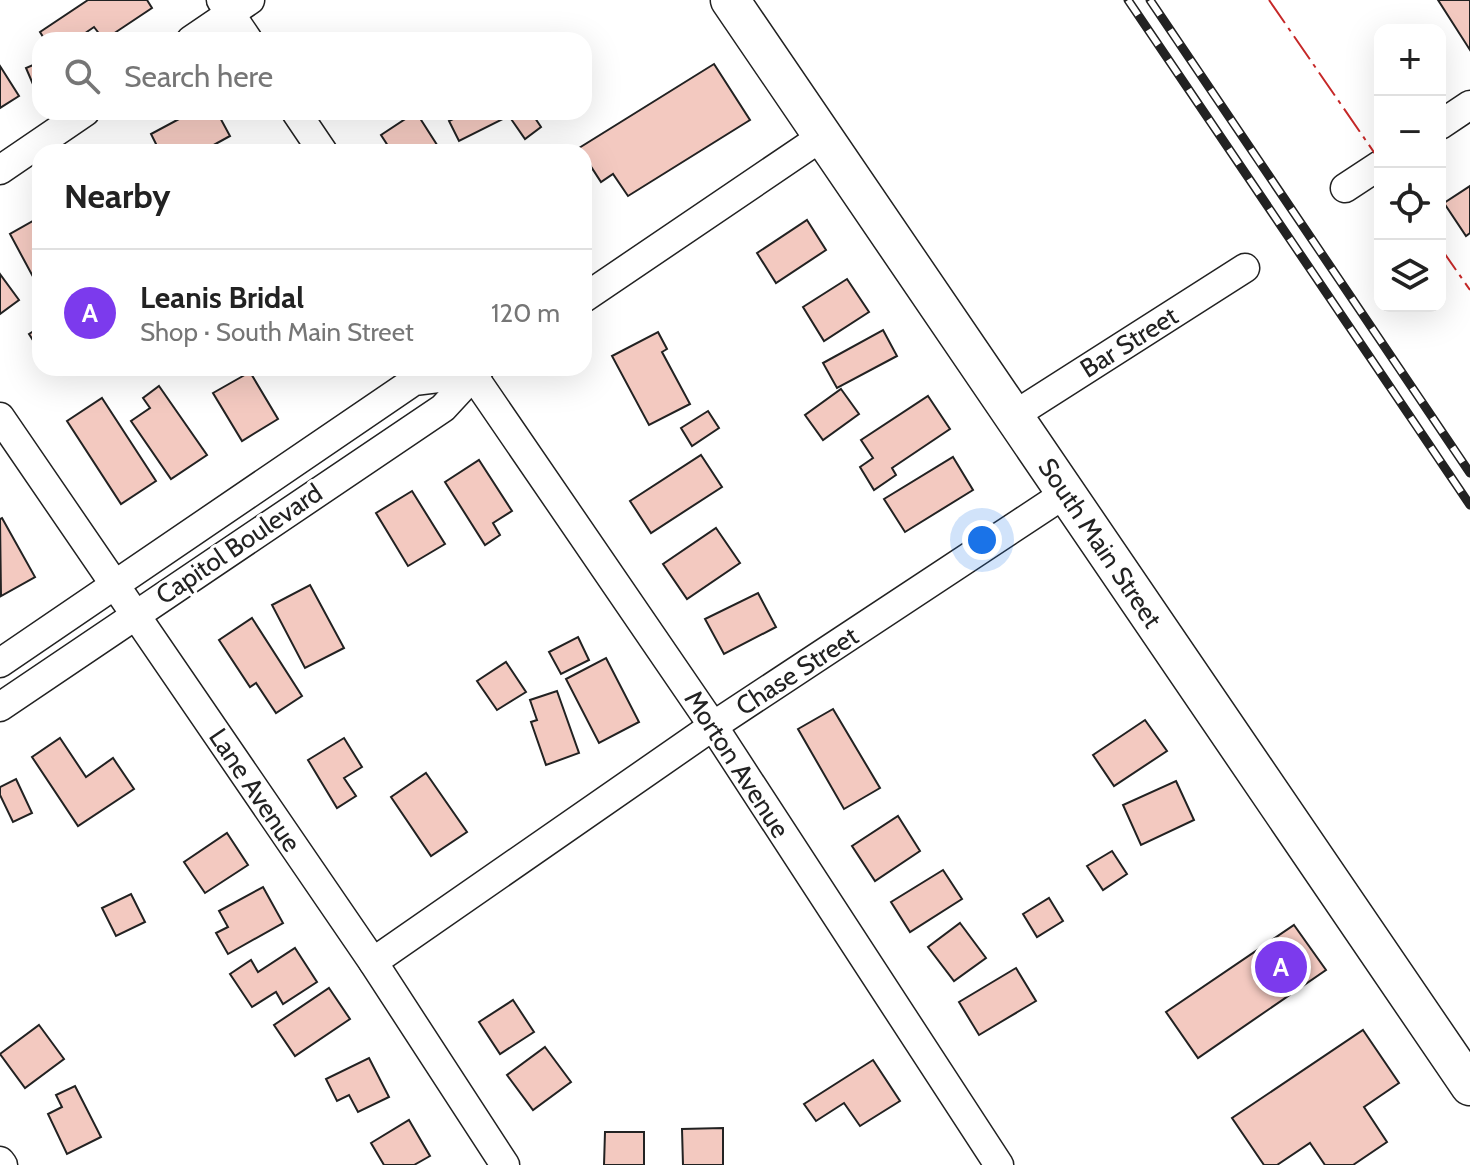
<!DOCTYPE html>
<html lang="en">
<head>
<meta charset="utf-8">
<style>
  :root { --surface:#fff; --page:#f6f6f6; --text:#222; --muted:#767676; --line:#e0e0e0; --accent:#7c3aed }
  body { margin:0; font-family:Cabin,sans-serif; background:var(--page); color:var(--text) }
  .controls { position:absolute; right:24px; top:24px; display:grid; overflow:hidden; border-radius:16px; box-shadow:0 8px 32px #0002 }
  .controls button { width:72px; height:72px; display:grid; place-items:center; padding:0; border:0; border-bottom:2px solid var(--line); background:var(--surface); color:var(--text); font:40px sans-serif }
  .you { position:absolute; left:982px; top:540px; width:28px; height:28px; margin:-20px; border:6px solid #fff; border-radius:50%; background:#1a73e8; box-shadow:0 0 0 12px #1a73e833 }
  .badge { display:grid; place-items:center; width:52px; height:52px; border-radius:50%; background:var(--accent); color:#fff; font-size:26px; font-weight:700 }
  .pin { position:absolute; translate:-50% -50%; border:4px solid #fff; box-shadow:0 2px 8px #0006 }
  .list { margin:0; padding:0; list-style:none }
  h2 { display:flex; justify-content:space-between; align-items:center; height:104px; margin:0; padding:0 32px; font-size:34px }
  h2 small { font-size:26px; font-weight:400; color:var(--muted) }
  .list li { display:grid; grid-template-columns:52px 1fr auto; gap:24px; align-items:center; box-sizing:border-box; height:128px; padding:0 32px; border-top:2px solid var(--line) }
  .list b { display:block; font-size:30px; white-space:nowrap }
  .list p { margin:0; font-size:26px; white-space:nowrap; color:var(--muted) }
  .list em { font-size:26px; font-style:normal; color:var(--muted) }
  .icon { flex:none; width:44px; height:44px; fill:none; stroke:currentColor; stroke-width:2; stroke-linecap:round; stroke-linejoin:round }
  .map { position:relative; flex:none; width:1470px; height:1165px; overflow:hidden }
  .search { position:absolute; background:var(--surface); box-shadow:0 8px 32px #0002; left:32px; top:32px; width:560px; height:88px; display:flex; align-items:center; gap:20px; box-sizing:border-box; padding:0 28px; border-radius:24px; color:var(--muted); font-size:30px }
  .panel { position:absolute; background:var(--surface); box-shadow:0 8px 32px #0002; left:32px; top:144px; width:560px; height:232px; border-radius:24px }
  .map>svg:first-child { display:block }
  .building { fill:#f3c9c0; stroke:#222; stroke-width:2 }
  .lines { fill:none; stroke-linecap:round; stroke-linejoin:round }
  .minor-casing { stroke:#222; stroke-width:31 }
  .secondary-casing { stroke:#222; stroke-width:41 }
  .minor { stroke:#fff; stroke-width:28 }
  .secondary { stroke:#fff; stroke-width:38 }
  .rail-casing { stroke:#222; stroke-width:9 }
  .rail { stroke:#fff; stroke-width:6; stroke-dasharray:18; stroke-linecap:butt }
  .power { stroke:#c62828; stroke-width:2; stroke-dasharray:28 6 4 6; stroke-linecap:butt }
  .labels { text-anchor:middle; stroke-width:6; stroke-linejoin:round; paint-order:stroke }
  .street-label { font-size:26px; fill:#222; stroke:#fff }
</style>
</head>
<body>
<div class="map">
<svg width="1470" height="1165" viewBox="0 0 1470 1165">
  <rect width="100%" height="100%" fill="#fff"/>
  <g class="building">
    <polygon points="88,0 147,0 152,8 104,40 94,27 75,40 45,40 40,32"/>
    <polygon points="1438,0 1470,0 1470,50"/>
    <polygon points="40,62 40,95 38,96 26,68"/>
    <polygon points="714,64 750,120 628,196 613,174 601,182 579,148"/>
    <polygon points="0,66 19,96 0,108"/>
    <polygon points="192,112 217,112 230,136 201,152 160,152 151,134"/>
    <polygon points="416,112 439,148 433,152 392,152 381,135"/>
    <polygon points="467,112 507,112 509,116 459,141 449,121"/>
    <polygon points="515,112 531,112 541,127 525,139 509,116"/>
    <polygon points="1470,186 1470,233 1466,236 1444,203"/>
    <polygon points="40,217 40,285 38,286 10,234"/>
    <polygon points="807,220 826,250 776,283 757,253"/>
    <polygon points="0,274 19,300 0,314"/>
    <polygon points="847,279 869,312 824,341 803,307"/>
    <polygon points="40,327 40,351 29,334"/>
    <polygon points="883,330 897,356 837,388 823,363"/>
    <polygon points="658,332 667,349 662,352 690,404 649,425 612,356"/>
    <polygon points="250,372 278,419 242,441 213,393"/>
    <polygon points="159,386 207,455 171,479 131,421 150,408 143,398"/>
    <polygon points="841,389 859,414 823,440 805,415"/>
    <polygon points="928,396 950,429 892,468 896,475 874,490 860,467 873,458 861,440"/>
    <polygon points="102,398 156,481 121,504 67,421"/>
    <polygon points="708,411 719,428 692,446 681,428"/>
    <polygon points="701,455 722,487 651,533 630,501"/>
    <polygon points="953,457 973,490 905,532 884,499"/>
    <polygon points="479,460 512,511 493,523 500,535 485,545 445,482"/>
    <polygon points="412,491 445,544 408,566 376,513"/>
    <polygon points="2,518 35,577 1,596 0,519"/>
    <polygon points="716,528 740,563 687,599 663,564"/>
    <polygon points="310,585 344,648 305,668 272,605"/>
    <polygon points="758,593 776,627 724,654 705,619"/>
    <polygon points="252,618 302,696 276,713 256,683 250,687 219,640"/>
    <polygon points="578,637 589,660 561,674 549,652"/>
    <polygon points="606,658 639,722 599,743 566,679"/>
    <polygon points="506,662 526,692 497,710 477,681"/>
    <polygon points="557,691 579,753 546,765 531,722 537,720 530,700"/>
    <polygon points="833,709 880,788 844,809 798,729"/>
    <polygon points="1145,720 1167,751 1114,786 1093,755"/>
    <polygon points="60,738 86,777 113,758 134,789 78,826 32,757"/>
    <polygon points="344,738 362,767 344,778 356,796 337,808 308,760"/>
    <polygon points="426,773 467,832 431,856 391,797"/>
    <polygon points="16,779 32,813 13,822 0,795 0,787"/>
    <polygon points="1176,781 1194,820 1141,845 1123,805"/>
    <polygon points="898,816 920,851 875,881 852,846"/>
    <polygon points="227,833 248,865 205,893 184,862"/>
    <polygon points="1112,851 1127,874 1103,890 1087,866"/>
    <polygon points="943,870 962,899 910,932 891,902"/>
    <polygon points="263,887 283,923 228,954 216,933 228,927 219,911"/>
    <polygon points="131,894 145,922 116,936 102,908"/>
    <polygon points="1049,898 1063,921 1037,937 1023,914"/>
    <polygon points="960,923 986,958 954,981 928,947"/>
    <polygon points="1294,925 1326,970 1198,1058 1166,1012"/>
    <polygon points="295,948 317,982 283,1004 276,992 252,1007 230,974 251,960 258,972"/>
    <polygon points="1016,968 1036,1001 979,1035 959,1002"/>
    <polygon points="329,988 350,1019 295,1056 274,1025"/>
    <polygon points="513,1000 534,1032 500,1054 479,1022"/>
    <polygon points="39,1025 64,1059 25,1088 0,1054"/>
    <polygon points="1363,1030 1399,1083 1364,1107 1387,1142 1353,1165 1325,1165 1310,1143 1277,1165 1264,1165 1232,1118"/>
    <polygon points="545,1047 571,1082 533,1110 507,1075"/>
    <polygon points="369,1058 389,1097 358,1112 349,1095 337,1101 326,1079"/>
    <polygon points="873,1060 900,1101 860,1126 844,1103 816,1121 804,1104"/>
    <polygon points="75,1086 101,1137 67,1154 48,1114 62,1107 56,1095"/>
    <polygon points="409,1120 430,1156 414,1165 384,1165 371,1143"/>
    <polygon points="723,1128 723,1165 683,1165 682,1129"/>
    <polygon points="605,1132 644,1132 644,1165 604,1165"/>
  </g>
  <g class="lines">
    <defs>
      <g id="minor">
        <polyline points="221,0 248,40"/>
        <polyline points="191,40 250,0"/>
        <polyline points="296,112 323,152"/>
        <polyline points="1440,125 1470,105"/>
        <polyline points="0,170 85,112"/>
        <polyline points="1345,188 1380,165"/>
        <polyline points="584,298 823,136"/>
        <polyline points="468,368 713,726 999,1165"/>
        <polyline points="1013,416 1245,268"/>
        <polyline points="0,417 373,962 505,1165"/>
        <polyline points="0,663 414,381 471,374"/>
        <polyline points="0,707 443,408 480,368"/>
        <polyline points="373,962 713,726 1066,493"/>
        <polyline points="0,1161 3,1165"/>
      </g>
      <polyline id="secondary" points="730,0 1470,1086"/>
    </defs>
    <use href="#minor" class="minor-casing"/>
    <use href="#secondary" class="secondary-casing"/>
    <use href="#minor" class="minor"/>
    <use href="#secondary" class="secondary"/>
    <defs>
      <g id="rail">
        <polyline points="1128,0 1470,505"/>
        <polyline points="1150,0 1470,473"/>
      </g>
    </defs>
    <use href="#rail" class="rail-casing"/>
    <use href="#rail" class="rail"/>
    <g class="power">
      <polyline points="1269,0 1380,161"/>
      <polyline points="1440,247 1470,290"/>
    </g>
  </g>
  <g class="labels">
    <g class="street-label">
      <text transform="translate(1129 342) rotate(-32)" y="9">Bar Street</text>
      <text transform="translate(1100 543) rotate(56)" y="9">South Main Street</text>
      <text transform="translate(239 544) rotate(-34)" y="9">Capitol Boulevard</text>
      <text transform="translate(797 671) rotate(-33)" y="9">Chase Street</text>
      <text transform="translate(737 764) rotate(57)" y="9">Morton Avenue</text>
      <text transform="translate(255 790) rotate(56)" y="9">Lane Avenue</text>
    </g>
  </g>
</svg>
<div class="controls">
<button>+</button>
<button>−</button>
<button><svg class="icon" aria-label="locate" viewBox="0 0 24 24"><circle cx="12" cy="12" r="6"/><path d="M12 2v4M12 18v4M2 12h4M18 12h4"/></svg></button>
<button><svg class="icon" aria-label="layers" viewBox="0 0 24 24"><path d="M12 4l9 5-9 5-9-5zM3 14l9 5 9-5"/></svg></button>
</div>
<div class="you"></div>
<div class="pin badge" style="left:1281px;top:967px">A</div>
<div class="search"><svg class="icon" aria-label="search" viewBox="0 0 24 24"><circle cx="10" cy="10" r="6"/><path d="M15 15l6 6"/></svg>Search here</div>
<section class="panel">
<h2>Nearby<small></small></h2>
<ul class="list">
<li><span class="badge">A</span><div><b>Leanis Bridal</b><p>Shop · South Main Street</p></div><em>120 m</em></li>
</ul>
</section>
</div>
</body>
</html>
